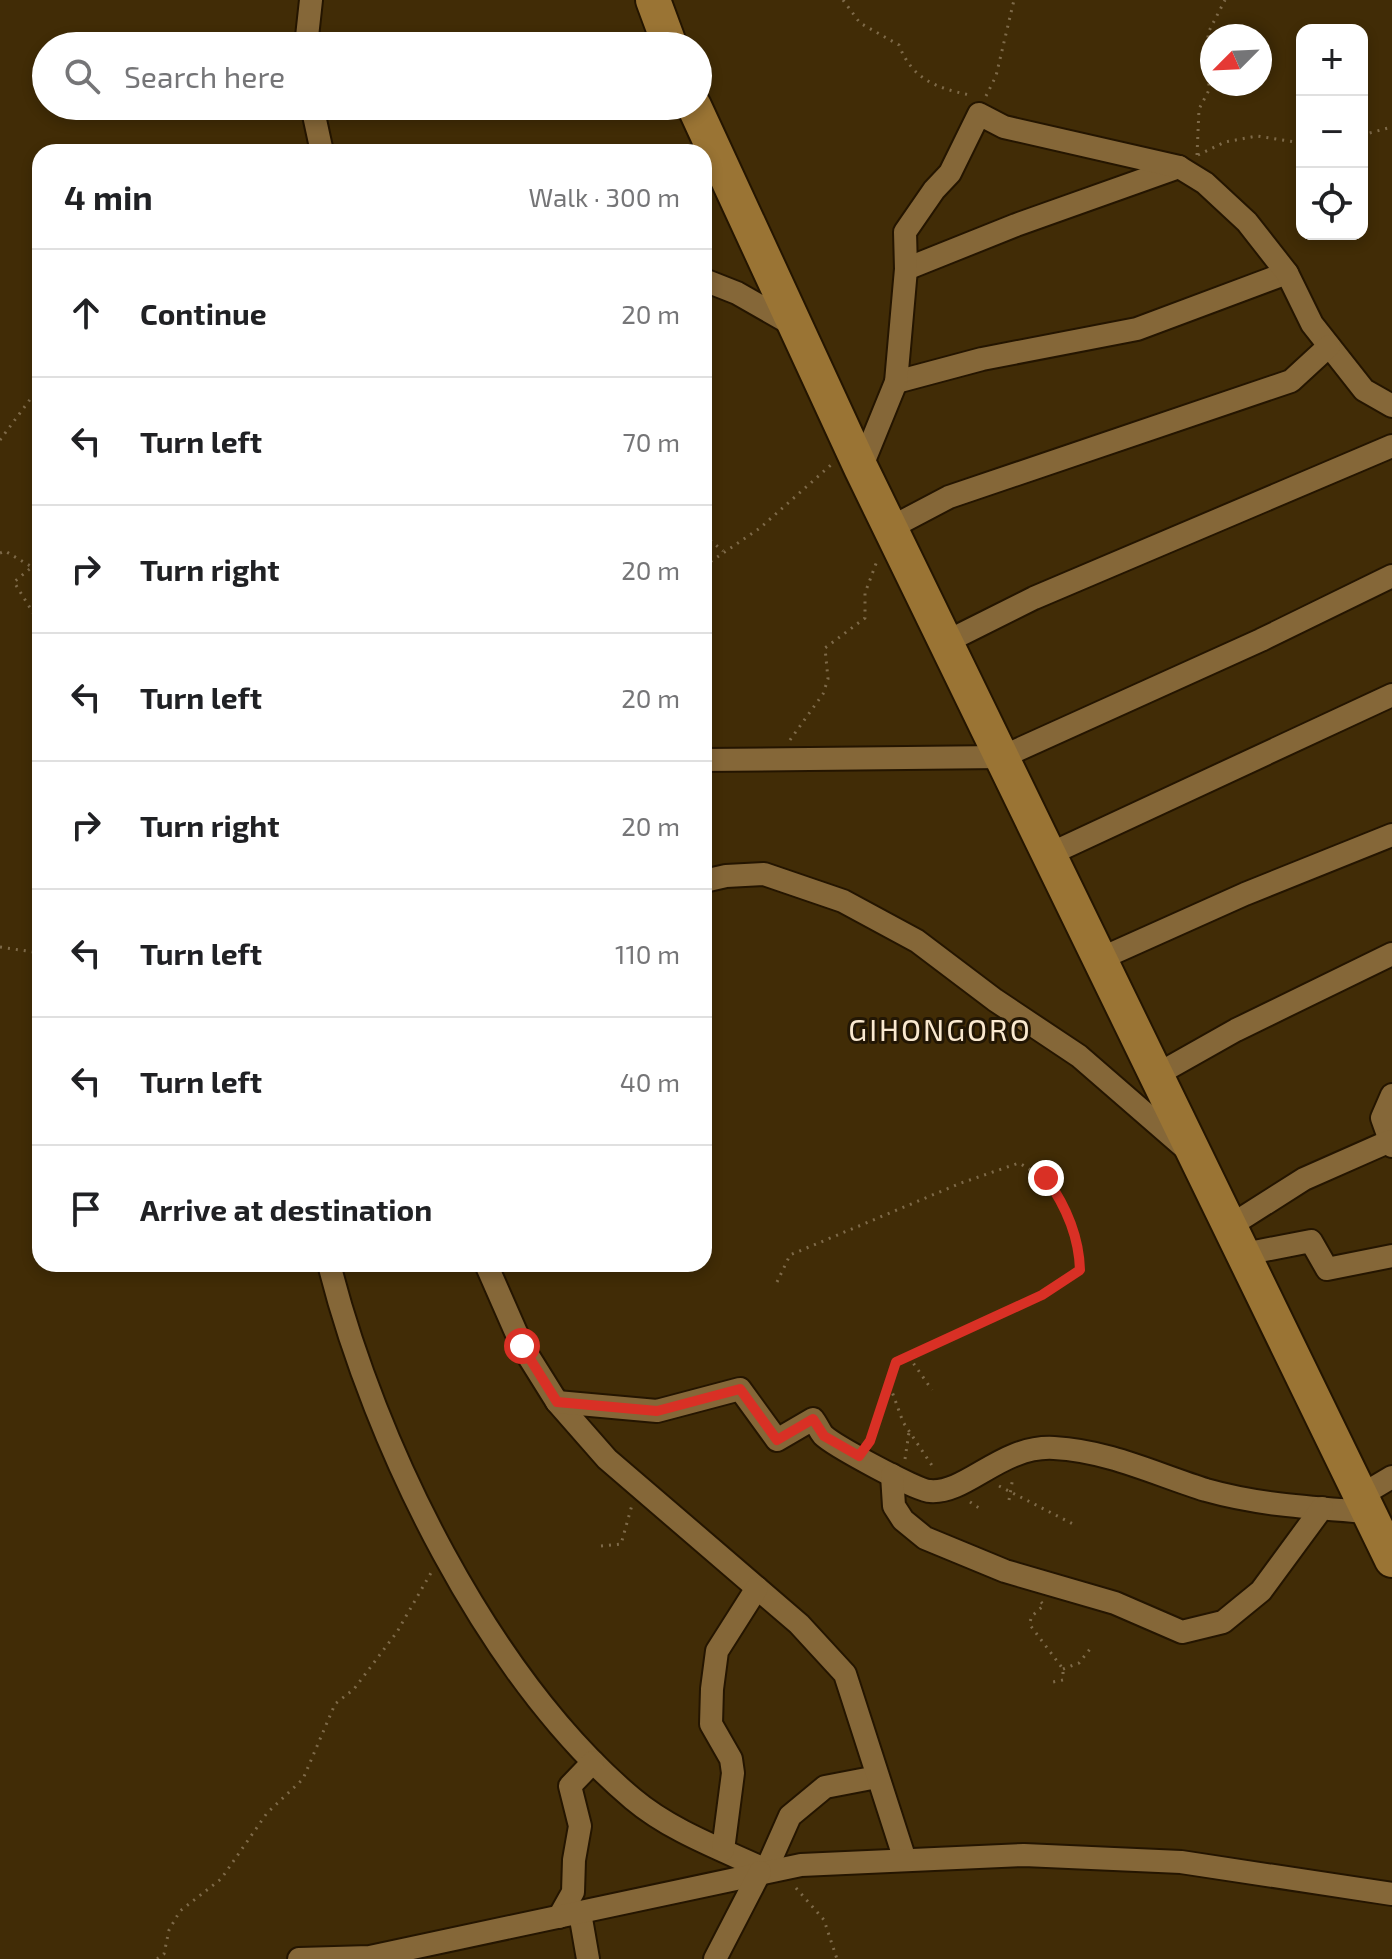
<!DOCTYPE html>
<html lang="en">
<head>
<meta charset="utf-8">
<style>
  :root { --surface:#fff; --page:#f2f2f2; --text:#202124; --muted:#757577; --line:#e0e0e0 }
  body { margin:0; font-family:"Exo 2",sans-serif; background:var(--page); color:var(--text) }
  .controls { position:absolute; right:24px; top:24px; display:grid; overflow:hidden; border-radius:16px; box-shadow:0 4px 12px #0003 }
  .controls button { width:72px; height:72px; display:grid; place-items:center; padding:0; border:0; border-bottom:2px solid var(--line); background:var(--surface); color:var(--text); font:40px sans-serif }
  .compass { position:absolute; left:1200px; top:24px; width:72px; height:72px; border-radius:50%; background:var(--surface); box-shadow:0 4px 12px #0003; rotate:246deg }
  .stop { position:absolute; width:24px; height:24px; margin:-18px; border:6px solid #d93025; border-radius:50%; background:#fff }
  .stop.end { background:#d93025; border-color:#fff; box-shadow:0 2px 8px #0008 }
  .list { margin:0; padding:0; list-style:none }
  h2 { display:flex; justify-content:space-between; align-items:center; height:104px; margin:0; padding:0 32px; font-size:34px }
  h2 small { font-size:26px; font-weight:400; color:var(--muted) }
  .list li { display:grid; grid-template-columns:52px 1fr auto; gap:24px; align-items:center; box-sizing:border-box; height:128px; padding:0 32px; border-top:2px solid var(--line) }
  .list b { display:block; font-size:30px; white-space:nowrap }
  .list em { font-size:26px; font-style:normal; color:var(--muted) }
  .icon { flex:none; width:44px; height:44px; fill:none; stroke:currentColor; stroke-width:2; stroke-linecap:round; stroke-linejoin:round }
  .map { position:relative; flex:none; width:1392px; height:1959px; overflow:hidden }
  .search { position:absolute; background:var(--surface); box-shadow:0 4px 12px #0003; left:32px; top:32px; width:680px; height:88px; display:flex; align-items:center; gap:20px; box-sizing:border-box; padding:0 28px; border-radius:44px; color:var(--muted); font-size:30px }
  .panel { position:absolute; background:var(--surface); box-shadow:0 4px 12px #0003; left:32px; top:144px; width:680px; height:1128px; border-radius:24px }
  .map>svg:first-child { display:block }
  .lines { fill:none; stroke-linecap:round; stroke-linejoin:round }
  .street-casing { stroke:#241500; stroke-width:26 }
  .primary-casing { stroke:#241500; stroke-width:38 }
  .path { stroke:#7e6a49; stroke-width:3; stroke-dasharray:2 6; stroke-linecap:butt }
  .street { stroke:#856738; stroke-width:22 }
  .primary { stroke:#9a7434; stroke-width:34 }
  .route { stroke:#d93025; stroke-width:10 }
  .labels { text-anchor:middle; stroke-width:6; stroke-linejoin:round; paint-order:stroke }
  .quarter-label { font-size:30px; letter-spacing:2px; fill:#fae9d0; stroke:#221604 }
</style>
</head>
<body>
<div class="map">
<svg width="1392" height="1959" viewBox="0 0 1392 1959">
  <rect width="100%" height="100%" fill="#412c06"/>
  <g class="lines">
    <defs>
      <g id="street">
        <polyline points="306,46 311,0"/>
        <polyline points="312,106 322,152"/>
        <polyline points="906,269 1016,225 1179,167"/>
        <polyline points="704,280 737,293 793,325"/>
        <polyline points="896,382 982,359 1137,329 1287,273"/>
        <polyline points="861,468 896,382 906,269 905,232 934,190 950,173 979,114 1004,127 1179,167 1205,183 1247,222 1287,273 1312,324 1364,390 1392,406"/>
        <polyline points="892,527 949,497 1291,381 1329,346"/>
        <polyline points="948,641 1034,598 1392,446"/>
        <polyline points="704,760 1002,757 1261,640 1392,576"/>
        <polyline points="1050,854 1392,695"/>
        <polyline points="704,881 726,876 764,874 843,901 917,941 995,1000 1079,1056 1185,1148"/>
        <polyline points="1102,958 1245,894 1392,835"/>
        <polyline points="1158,1074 1236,1030 1392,954"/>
        <polyline points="1392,1095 1382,1118 1392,1146"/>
        <polyline points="1230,1226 1304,1179 1390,1141"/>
        <polyline points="1244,1254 1311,1241 1327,1269 1392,1256"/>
        <path d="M329 1264C375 1446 488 1677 633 1799 671 1831 721 1849 766 1870L790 1816 825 1787 877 1777"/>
        <polyline points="486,1264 522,1346 557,1402 607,1459 799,1624 845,1674 905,1860"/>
        <path d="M557 1402 657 1411 740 1389 777 1440 813 1419C817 1424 819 1430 823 1435 833 1445 917 1491 930 1491 967 1494 1001 1445 1054 1448 1109 1451 1155 1474 1206 1490 1259 1505 1313 1508 1368 1512"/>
        <polyline points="892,1475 894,1506 903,1520 925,1538 1005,1571 1115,1603 1182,1632 1223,1622 1261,1591 1322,1508"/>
        <polyline points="1360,1496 1392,1477"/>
        <polyline points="723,1850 733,1773 731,1759 711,1724 712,1689 717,1651 757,1588"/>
        <polyline points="580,1913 588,1959"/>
        <polyline points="559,1917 573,1892 574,1860 580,1826 570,1786 593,1762"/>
        <polyline points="299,1959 370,1957 801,1865 1024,1855 1181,1862 1392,1894"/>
        <polyline points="715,1959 760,1872"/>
      </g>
      <g id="primary">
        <polyline points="653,0 670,46"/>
        <polyline points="694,106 861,468 1392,1560"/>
      </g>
    </defs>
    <use href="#street" class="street-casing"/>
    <use href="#primary" class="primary-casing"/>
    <g class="path">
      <path d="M843 0 860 23 899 45C912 79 936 88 970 95"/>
      <polyline points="986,96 996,76 1014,0"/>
      <polyline points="1362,135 1392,127"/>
      <polyline points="1197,155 1199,109 1209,90 1208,33 1225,0"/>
      <polyline points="1198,155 1225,142 1257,136 1302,143"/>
      <polyline points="0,440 40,386"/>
      <polyline points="704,535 723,551"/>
      <polyline points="0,553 5,551 32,567 14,582 40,624"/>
      <polyline points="704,566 760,528 832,464"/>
      <polyline points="790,740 823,694 828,679 825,648 865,618 865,593 877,561"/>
      <polyline points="0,947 40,953"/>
      <path d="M777 1282 790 1255 961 1183 1019 1163C1062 1187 1078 1220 1080 1270L1042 1295 896 1362 871 1440"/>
      <polyline points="909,1357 932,1390"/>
      <polyline points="890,1386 903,1422 935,1470"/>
      <polyline points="905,1459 909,1432"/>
      <polyline points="999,1486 1073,1524"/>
      <polyline points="1009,1500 1013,1477"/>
      <polyline points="970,1502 982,1510"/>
      <polyline points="601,1546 621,1544 632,1505"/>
      <polyline points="1041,1602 1044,1605 1031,1617 1030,1625 1063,1669 1063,1680 1048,1683"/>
      <polyline points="1063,1669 1079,1663 1090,1649"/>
      <polyline points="796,1888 824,1920 837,1959"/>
      <polyline points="157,1959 164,1954 169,1930 180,1911 221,1879 267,1813 303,1779 335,1704 354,1689 397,1632 432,1571"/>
    </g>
    <use href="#street" class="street"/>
    <use href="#primary" class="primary"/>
  </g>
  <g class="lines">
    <path class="route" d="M522 1346 557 1402 657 1411 740 1389 777 1440 813 1419 824 1436 859 1456 870 1441 896 1362 1042 1295 1080 1270C1079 1235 1066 1206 1046 1178"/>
  </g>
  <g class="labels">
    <g class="quarter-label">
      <text x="940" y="1041">GIHONGORO</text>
    </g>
  </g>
</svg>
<div class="controls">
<button>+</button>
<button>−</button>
<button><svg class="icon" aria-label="locate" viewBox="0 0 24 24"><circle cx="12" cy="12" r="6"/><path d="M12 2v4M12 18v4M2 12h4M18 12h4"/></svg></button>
</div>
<svg class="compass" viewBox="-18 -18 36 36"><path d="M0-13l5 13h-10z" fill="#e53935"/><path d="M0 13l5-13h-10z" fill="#757577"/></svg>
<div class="stop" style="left:522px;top:1346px"></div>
<div class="stop end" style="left:1046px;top:1178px"></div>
<div class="search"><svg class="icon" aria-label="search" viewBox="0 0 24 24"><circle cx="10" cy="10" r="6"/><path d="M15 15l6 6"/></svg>Search here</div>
<section class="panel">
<h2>4 min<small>Walk · 300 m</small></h2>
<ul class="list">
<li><svg class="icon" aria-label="ahead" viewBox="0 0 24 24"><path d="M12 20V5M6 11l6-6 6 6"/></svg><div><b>Continue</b></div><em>20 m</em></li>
<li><svg class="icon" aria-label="left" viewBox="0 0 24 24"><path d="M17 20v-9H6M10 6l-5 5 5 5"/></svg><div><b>Turn left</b></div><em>70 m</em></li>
<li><svg class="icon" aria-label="right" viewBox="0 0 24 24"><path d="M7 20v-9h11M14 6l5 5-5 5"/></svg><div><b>Turn right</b></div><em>20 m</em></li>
<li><svg class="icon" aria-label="left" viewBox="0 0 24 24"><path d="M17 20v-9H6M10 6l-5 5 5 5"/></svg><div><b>Turn left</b></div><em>20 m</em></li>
<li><svg class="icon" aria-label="right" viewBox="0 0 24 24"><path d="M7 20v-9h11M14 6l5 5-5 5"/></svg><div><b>Turn right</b></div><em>20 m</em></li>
<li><svg class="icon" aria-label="left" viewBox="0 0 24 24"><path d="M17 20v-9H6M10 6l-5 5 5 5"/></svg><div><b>Turn left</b></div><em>110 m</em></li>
<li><svg class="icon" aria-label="left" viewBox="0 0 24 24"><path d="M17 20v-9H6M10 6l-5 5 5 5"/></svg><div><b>Turn left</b></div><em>40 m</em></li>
<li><svg class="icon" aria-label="arrive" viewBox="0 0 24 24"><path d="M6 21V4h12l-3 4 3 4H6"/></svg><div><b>Arrive at destination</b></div></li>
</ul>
</section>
</div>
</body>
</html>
